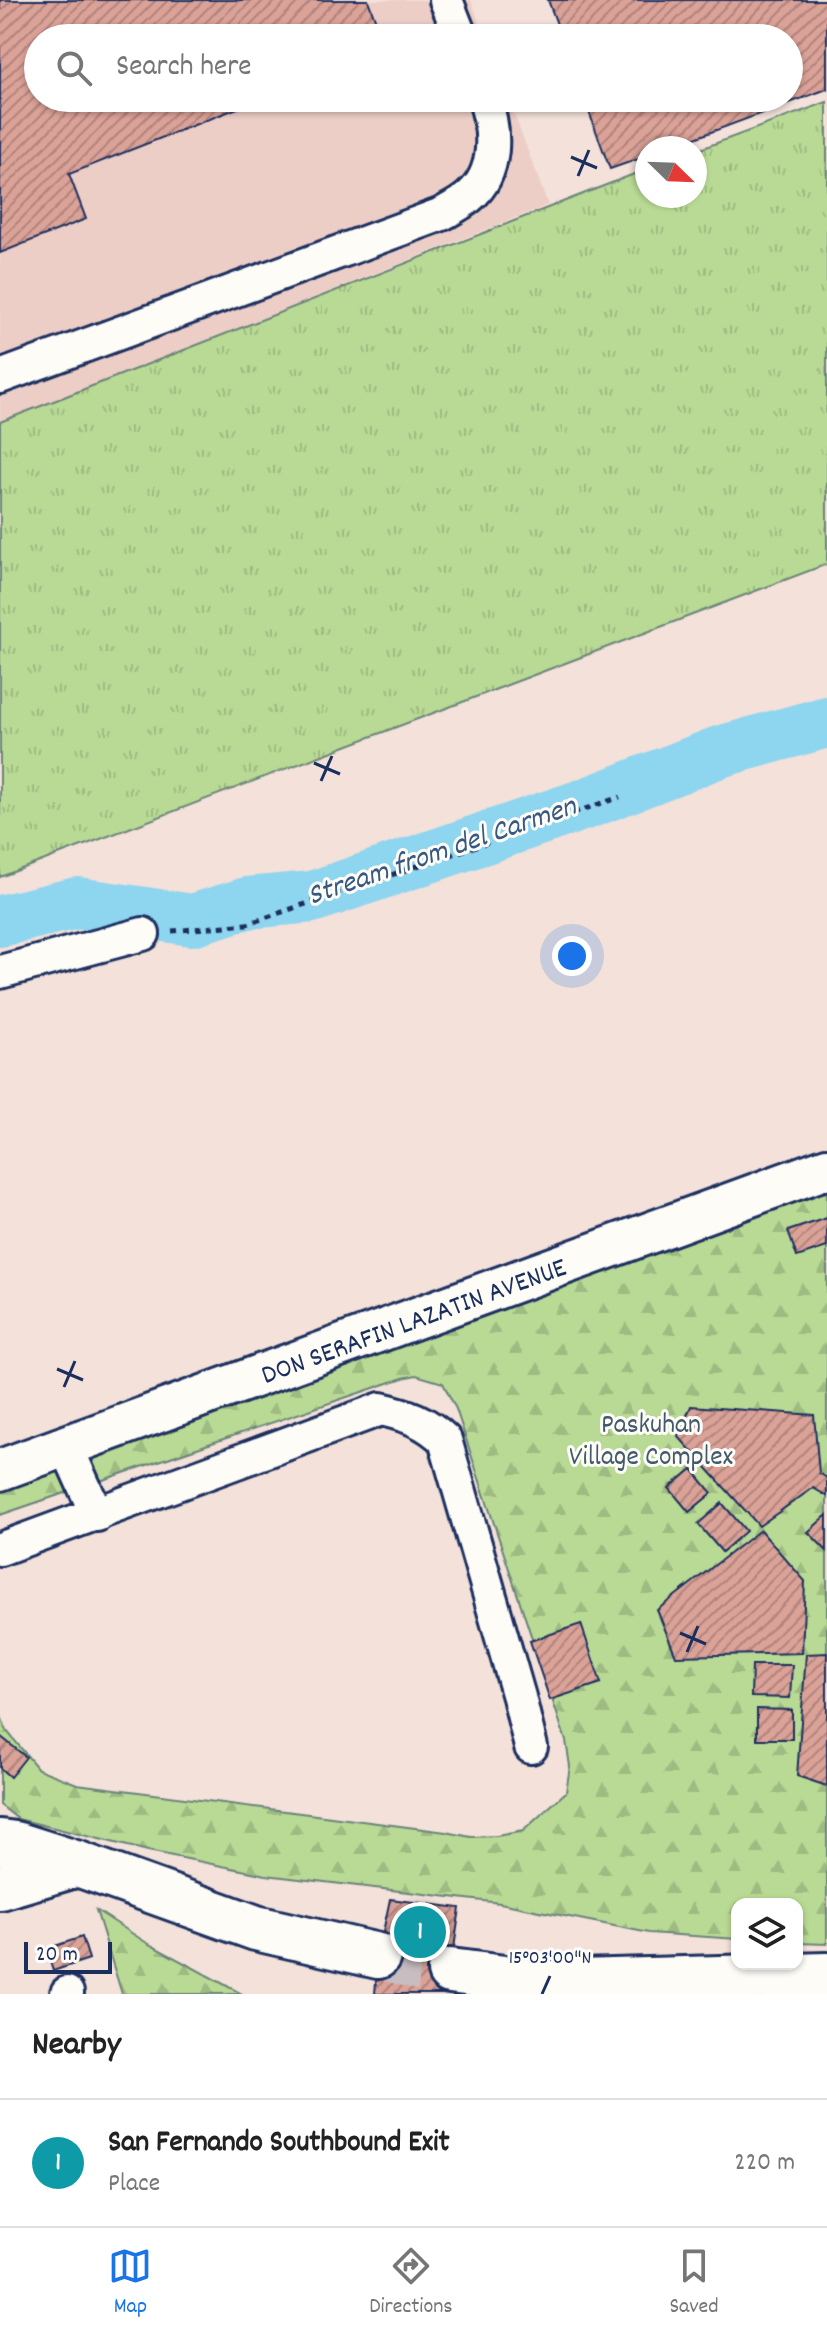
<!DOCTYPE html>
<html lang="en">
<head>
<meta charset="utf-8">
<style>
  :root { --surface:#fff; --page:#f2f2f2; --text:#222; --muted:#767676; --line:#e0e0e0; --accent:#1a73e8 }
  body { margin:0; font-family:Dekko,sans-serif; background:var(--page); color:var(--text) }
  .controls { position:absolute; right:24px; bottom:24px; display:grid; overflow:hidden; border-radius:16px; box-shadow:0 2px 6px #0004 }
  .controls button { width:72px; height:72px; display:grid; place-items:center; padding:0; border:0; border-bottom:2px solid var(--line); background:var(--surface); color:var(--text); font:40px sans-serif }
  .compass { position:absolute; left:635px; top:136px; width:72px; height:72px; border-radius:50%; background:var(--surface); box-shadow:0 2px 6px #0004; rotate:113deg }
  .scale { position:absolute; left:24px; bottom:20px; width:88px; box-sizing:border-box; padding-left:8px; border:4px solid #1b2f5e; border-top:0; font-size:22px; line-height:28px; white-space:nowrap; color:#1b2f5e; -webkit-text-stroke:6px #fdfcf7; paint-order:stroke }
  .you { position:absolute; left:572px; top:956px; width:28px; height:28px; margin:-20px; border:6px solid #fff; border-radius:50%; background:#1a73e8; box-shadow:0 0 0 12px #1a73e833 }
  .badge { display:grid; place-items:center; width:52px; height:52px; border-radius:50%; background:var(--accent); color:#fff; font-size:26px; font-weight:700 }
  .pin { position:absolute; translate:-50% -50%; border:4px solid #fff; box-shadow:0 2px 8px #0006 }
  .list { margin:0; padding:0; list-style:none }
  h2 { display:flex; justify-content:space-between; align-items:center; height:104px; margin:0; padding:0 32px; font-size:34px }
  h2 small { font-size:26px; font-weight:400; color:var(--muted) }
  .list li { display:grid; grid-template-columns:52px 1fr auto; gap:24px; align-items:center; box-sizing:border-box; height:128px; padding:0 32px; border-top:2px solid var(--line) }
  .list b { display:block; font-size:30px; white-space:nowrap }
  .list p { margin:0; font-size:26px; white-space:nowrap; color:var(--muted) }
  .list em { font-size:26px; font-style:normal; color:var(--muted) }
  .icon { flex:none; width:44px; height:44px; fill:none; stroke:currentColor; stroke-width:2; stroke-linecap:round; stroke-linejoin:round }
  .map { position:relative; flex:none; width:827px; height:1994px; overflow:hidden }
  .search { position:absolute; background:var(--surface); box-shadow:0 2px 6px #0004; left:24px; right:24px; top:24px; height:88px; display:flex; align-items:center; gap:20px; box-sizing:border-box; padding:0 28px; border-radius:44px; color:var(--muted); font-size:30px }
  .sheet { height:232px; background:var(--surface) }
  nav { display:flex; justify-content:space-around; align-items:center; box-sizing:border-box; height:112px; border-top:2px solid var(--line); background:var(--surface); font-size:22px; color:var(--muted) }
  nav a { display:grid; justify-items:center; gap:4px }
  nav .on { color:var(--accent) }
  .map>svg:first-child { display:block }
  .built { fill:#eccec6 }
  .grass { fill:url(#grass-tufts); stroke:#6a8479; stroke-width:2 }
  .forest { fill:url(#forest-firs); stroke:#6a8479; stroke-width:2 }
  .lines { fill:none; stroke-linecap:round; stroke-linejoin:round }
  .river { stroke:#8ed5ef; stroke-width:52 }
  .building { fill:url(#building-hatch); stroke:#1b2f5e; stroke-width:2 }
  .highway-tunnel { stroke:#c8bdc1; stroke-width:44; stroke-dasharray:44 22; stroke-linecap:butt }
  .minor-casing { stroke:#1b2f5e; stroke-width:38 }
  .major-casing { stroke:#1b2f5e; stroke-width:46 }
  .highway-casing { stroke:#1b2f5e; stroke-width:50 }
  .path { stroke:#1b2f5e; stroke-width:5; stroke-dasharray:6 6; stroke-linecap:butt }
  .minor { stroke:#fdfcf7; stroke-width:32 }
  .major { stroke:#fdfcf7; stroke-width:40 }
  .highway { stroke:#fdfcf7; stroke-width:44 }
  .ticks { fill:none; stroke:#1b2f5e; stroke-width:3 }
  .labels { text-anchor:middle; stroke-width:6; stroke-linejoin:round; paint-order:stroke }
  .street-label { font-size:28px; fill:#1b2f5e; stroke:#fdfcf7 }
  .park-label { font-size:28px; fill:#425a6c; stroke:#fdfcf7 }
  .water-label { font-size:30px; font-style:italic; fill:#385882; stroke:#fdfcf7 }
  .ticks-label { font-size:20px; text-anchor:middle; fill:#1b2f5e; stroke:#fdfcf7; stroke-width:6; stroke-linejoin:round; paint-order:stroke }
</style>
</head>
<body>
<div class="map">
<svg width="827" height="1994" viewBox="0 0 827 1994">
  <defs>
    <pattern id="grass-tufts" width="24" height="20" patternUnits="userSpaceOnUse" patternTransform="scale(2)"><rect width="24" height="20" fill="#b9da94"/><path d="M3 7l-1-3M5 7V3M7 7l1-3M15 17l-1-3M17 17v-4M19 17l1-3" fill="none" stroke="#9ebb82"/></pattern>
    <pattern id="forest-firs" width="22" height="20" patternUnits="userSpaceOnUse" patternTransform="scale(2)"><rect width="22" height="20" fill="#b9da94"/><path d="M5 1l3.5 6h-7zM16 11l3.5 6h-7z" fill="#9ebb82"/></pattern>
    <pattern id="building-hatch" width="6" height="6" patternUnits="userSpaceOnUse" patternTransform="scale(2)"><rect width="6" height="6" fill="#dba297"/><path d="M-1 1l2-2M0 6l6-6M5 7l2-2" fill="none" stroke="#b1847e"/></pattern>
  </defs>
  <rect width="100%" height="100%" fill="#f3e1da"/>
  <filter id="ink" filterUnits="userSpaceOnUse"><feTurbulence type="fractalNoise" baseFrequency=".0125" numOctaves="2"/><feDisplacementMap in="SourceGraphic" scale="16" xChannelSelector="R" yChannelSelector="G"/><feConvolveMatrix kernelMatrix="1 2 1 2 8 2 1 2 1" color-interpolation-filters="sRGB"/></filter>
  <g filter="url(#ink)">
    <polygon class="built" points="0,0 471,0 485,38 38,38 38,98 508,98 548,205 0,422"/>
    <polygon class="grass" points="827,102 827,564 0,877 0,422 647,169 647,196 695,196 695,151"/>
    <g class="forest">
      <polygon points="827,1186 827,1944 797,1943 797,1904 737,1904 737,1939 649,1933 500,1903 266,1875 148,1851 18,1819 0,1805 0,1713 6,1730 38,1769 77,1784 446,1832 471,1837 497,1836 523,1831 566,1792 570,1766 566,1741 456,1409 443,1383 416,1375 403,1378 0,1515 0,1486"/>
      <polygon points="96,1910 147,1943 242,1994 122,1994"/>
    </g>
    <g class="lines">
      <polyline class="river" points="0,921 77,903 192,920 247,903 312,897 585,804 719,752 827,722"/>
    </g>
    <g class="building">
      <polygon points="0,0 368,0 382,38 38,38 38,98 263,98 69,174 86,219 0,253"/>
      <polygon points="548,0 827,0 827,89 668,148 647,148 647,156 610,169 584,98 789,98 789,38 562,38"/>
      <polygon points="827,1218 827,1247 797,1257 788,1231"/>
      <polygon points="691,1406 814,1415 819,1473 827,1478 827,1496 813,1488 759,1526 678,1436"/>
      <polygon points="692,1469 712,1493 689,1512 669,1488"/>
      <polygon points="722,1503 746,1531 722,1552 698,1524"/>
      <polygon points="827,1515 827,1551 808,1532"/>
      <polygon points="760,1530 805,1581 802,1653 676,1656 657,1610"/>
      <polygon points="581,1624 601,1683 550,1700 530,1641"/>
      <polygon points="827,1653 827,1786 797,1776 806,1654"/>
      <polygon points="752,1665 792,1665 790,1698 751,1697"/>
      <polygon points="757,1709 792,1710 792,1739 757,1739"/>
      <polygon points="0,1736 26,1757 10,1777 0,1768"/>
      <polygon points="390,1899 460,1908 447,1994 375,1994 378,1956"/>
      <polygon points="82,1937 89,1959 53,1971 46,1949"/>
    </g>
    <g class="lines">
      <polyline class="highway-tunnel" points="378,1956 420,1968 450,1971"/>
      <defs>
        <g id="minor">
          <polyline points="446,0 461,38"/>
          <path d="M0 377 442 214C451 209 461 204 469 197 498 173 496 130 484 98"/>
          <polyline points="0,972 143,934"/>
          <polyline points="66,1446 97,1515"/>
          <path d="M0 1549 381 1409C407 1415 425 1421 445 1440L519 1697 531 1747"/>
          <polyline points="67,1993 67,1994"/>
        </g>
        <polyline id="major" points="0,1470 827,1168"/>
        <g id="highway">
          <polyline points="0,1842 15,1844 78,1864 256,1928 378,1956"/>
          <polyline points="0,1887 78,1864"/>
          <polyline points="450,1971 542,1983 827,1975"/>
        </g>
      </defs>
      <use href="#minor" class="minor-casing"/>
      <use href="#major" class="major-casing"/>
      <use href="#highway" class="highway-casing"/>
      <polyline class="path" points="172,931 247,924 620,797"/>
      <use href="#minor" class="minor"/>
      <use href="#major" class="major"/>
      <use href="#highway" class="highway"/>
    </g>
  </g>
  <path class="ticks" d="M571 157 597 168M578 176 589 150M314 763 340 774M321 781 332 756M57 1369 83 1380M64 1387 75 1361M680 1633 706 1644M687 1652 698 1626M542 1994 550 1976"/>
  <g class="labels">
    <g class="street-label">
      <text transform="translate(413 1319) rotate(-20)" y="10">DON SERAFIN LAZATIN AVENUE</text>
    </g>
    <g class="park-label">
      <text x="651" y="1432">Paskuhan<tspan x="651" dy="32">Village Complex</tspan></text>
    </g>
    <g class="water-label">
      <text transform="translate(441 849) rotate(-19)" y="10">Stream from del Carmen</text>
    </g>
  </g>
  <g class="ticks-label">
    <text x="550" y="1963">15°03'00"N</text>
  </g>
</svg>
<div class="controls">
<button><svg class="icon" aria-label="layers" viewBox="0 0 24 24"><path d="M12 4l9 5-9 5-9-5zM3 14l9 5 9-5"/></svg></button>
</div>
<svg class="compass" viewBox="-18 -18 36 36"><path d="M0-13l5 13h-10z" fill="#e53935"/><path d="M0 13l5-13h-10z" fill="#767676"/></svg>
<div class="scale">20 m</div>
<div class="you"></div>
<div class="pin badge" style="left:420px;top:1932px;background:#0f9aa8">1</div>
<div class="search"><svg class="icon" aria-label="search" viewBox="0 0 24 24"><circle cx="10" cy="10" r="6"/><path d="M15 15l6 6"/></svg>Search here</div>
</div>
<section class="sheet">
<h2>Nearby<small></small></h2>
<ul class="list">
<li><span class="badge" style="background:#0f9aa8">1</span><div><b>San Fernando Southbound Exit</b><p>Place</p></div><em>220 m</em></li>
</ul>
</section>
<nav>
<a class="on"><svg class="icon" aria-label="map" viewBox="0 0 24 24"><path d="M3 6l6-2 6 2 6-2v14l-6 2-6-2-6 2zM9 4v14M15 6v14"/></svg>Map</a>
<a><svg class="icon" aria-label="directions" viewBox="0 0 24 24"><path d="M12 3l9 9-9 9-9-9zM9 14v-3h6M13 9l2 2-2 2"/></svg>Directions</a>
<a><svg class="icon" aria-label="saved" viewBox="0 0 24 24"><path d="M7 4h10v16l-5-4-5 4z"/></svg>Saved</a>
</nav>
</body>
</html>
